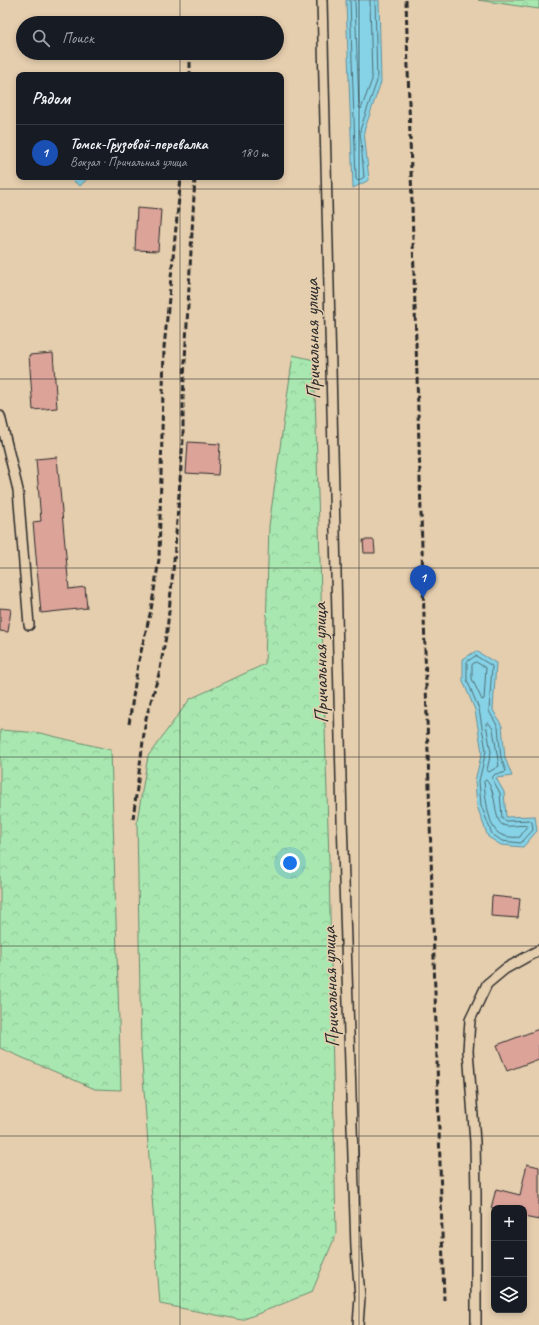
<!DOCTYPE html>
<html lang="ru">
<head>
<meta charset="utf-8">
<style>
  :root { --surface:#171b24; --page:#242831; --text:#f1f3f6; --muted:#9ea1a6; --line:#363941; --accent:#d1495b }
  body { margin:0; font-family:Caveat,sans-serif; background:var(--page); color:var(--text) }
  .controls { position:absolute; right:12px; bottom:12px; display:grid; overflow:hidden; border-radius:8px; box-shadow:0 2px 6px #0003 }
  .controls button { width:36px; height:36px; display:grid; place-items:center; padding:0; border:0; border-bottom:1px solid var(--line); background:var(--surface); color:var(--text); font:20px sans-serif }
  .you { position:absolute; left:290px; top:863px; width:14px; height:14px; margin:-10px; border:3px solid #fff; border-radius:50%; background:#1a73e8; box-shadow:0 0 0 6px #1a73e833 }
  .badge { display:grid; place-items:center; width:26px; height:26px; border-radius:50%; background:var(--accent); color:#fff; font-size:13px; font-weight:700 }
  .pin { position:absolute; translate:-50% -33px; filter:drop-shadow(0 1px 2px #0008) }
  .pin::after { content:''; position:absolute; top:21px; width:14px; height:12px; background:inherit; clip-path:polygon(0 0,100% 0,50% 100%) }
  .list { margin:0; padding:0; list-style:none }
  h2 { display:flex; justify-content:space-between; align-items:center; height:52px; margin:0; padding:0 16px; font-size:17px }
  h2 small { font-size:13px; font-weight:400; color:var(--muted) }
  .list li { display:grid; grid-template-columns:26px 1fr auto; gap:12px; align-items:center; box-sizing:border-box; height:56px; padding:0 16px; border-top:1px solid var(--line) }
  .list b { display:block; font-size:15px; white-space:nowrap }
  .list p { margin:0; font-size:13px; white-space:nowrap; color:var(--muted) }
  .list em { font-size:13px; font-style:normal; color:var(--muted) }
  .icon { flex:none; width:22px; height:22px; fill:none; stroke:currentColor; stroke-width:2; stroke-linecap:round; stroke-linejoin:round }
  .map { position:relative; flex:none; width:539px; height:1325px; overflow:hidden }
  .search { position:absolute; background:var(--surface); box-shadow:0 2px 6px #0003; left:16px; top:16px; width:268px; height:44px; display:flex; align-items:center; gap:10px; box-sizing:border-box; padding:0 14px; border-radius:22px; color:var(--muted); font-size:15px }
  .panel { position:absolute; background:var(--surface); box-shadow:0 2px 6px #0003; left:16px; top:72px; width:268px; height:108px; border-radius:8px }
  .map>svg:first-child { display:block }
  .forest { fill:url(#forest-crowns); stroke:#6a8a6e }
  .water { fill:#86d2e6; stroke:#628f9b }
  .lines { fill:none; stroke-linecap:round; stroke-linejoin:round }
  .shore { stroke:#4f6e76; stroke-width:1 }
  .building { fill:#dca399; stroke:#2b2b2b }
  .street-casing { stroke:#2b2b2b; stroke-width:12 }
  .street { stroke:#e5ceae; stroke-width:9 }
  .rail { stroke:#2b2b2b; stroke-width:3; stroke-dasharray:6 3; stroke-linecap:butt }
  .grid { fill:none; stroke:#2b2b2b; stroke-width:1; stroke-opacity:0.55 }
  .labels { text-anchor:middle; stroke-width:3; stroke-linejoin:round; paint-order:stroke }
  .street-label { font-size:20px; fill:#2b2b2b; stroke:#e5ceae }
</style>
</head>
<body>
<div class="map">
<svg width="539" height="1325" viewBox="0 0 539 1325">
  <defs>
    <pattern id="forest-crowns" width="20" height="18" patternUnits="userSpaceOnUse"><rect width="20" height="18" fill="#a8e8b0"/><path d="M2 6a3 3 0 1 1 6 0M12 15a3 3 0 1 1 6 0" fill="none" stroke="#91c798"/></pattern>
  </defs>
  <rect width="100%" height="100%" fill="#e5ceae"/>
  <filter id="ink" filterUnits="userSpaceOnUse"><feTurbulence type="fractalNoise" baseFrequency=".025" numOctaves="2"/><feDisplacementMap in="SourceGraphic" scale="8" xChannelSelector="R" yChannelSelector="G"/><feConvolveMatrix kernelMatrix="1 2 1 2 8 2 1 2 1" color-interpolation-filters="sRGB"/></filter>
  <g filter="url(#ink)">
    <g class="forest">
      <polygon points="478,0 539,0 539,9"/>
      <polygon points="293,355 314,360 329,861 336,1234 312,1292 242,1320 160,1304 141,1050 137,821 148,756 190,699 265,664 269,526"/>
      <polygon points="0,730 40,733 111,750 121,1090 95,1089 0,1048"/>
    </g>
    <g class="water">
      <polygon points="346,0 379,0 381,82 364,131 369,180 353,188"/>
      <polygon points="71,177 89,177 80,186 72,180"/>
      <polygon points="476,651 496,663 493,710 502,726 505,758 512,776 496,778 504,792 506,817 535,816 537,831 523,847 501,845 488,837 477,806 475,781 482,752 475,710 463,681 463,659"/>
    </g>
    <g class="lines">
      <g class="shore">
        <polyline points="350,0 356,179 358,181 364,177 360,130 377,81 375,0"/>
        <polyline points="355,0 359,107 361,109 372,80 370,0"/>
        <polygon points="476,656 492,666 489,711 498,727 501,758 506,771 504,773 495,774 492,778 500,793 502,818 506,821 530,820 532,822 533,830 521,843 502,841 492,834 481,805 479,781 486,751 479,709 467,680 467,662"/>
        <polygon points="476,662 486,668 484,699 482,700 472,679 472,665"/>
        <polygon points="488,722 493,729 499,766 489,772 487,770 491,752 486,724"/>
        <path d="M486 780C498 792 493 821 503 825 510 828 520 824 527 826L520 837C513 838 501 837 496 831 488 822 485 794 484 782Z"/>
      </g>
    </g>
    <g class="building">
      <polygon points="137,208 161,210 158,251 135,250"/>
      <polygon points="53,353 57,408 33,410 29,355"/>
      <polygon points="188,442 220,444 218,475 186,473"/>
      <polygon points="57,457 69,589 85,587 87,608 41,613 33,522 41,521 36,459"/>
      <polygon points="363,540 374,540 375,553 364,553"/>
      <polygon points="0,608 11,609 8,632 0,631"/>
      <polygon points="492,896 520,899 518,918 491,916"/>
      <polygon points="539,1029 539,1059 507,1071 497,1045"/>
      <polygon points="527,1164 539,1167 539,1220 524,1217 524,1208 491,1208 496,1189 520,1195"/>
    </g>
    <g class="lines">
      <defs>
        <g id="street">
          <polyline points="322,0 342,819 356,1248 360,1297 358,1325"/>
          <polyline points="0,416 18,490 29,625"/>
          <polyline points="476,1325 476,1195 475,1142 468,1051 470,1020 487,984 505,969 539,950"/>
        </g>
      </defs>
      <use href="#street" class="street-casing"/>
      <use href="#street" class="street"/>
      <g class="rail">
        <polyline points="406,0 444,1300"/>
        <polyline points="190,53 190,75"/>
        <polyline points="129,724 138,664 151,610 159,559 164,348 181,177"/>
        <polyline points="133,819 146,718 159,674 167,631 174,561 183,440 183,397 195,177"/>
      </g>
    </g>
  </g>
  <path class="grid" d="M180 0V23M359 0V1325M180 53V75M180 177V1325M0 189H539M0 379H539M0 568H539M0 757H539M0 946H539M0 1136H539"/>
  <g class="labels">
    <g class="street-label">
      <text transform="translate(312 339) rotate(-91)" y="7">Причальная улица</text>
      <text transform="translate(320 663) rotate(-91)" y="7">Причальная улица</text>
      <text transform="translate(330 987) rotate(-92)" y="7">Причальная улица</text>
    </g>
  </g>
</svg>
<div class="controls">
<button>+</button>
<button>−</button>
<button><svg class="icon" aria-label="layers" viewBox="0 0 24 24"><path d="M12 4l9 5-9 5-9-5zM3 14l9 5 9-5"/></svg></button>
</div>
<div class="you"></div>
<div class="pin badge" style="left:423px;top:598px;background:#1a4fb4">1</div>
<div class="search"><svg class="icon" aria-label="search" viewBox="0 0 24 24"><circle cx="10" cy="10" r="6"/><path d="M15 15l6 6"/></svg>Поиск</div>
<section class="panel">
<h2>Рядом<small></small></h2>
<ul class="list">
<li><span class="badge" style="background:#1a4fb4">1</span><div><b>Томск-Грузовой-перевалка</b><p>Вокзал · Причальная улица</p></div><em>180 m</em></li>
</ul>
</section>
</div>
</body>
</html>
